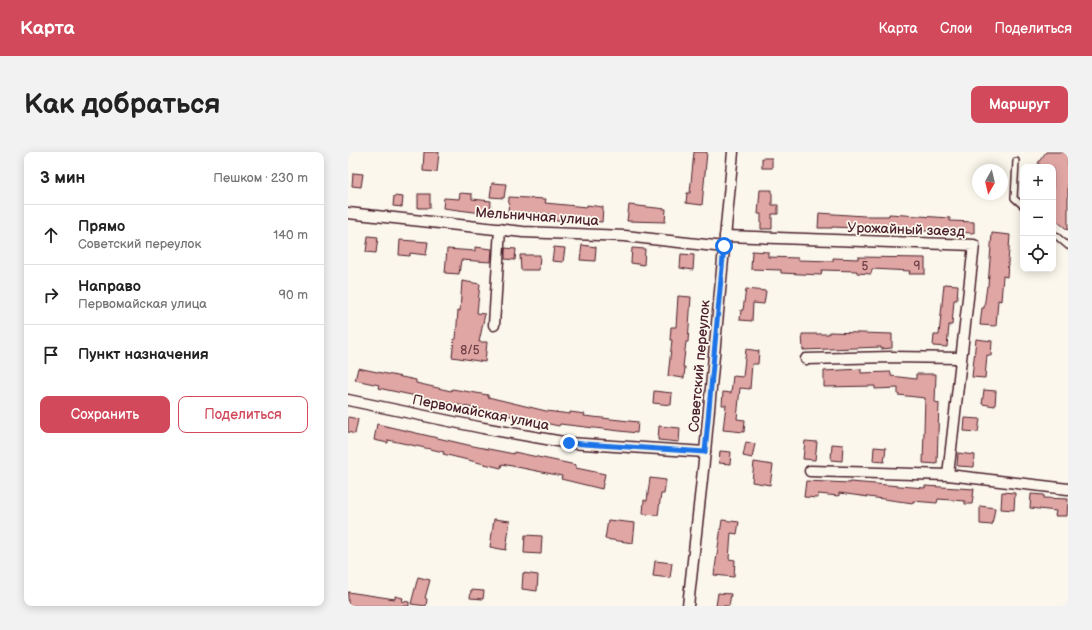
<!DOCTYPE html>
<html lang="ru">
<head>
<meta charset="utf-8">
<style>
  :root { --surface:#fff; --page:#f2f2f2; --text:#222; --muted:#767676; --line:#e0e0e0; --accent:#d1495b }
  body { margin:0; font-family:"Balsamiq Sans",sans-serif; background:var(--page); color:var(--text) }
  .controls { position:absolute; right:12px; top:12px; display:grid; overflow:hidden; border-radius:8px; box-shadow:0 2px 10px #0003 }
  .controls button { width:36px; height:36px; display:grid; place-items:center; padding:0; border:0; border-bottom:1px solid var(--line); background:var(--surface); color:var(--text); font:20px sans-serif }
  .compass { position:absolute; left:624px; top:12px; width:36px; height:36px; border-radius:50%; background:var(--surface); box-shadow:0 2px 10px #0003; rotate:188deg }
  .stop { position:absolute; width:12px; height:12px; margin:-9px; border:3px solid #1a73e8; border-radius:50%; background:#fff }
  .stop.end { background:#1a73e8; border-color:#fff; box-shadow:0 1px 4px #0008 }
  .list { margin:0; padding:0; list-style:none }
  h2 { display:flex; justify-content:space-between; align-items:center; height:52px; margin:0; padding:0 16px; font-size:17px }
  h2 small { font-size:13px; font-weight:400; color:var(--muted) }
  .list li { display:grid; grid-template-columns:26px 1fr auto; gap:12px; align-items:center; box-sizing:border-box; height:60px; padding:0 16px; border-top:1px solid var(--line) }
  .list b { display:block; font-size:15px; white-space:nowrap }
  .list p { margin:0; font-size:13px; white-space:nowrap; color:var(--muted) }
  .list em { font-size:13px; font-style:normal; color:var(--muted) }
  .actions { display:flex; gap:8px; padding:12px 16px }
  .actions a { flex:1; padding:9px 0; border:1px solid var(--accent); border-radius:8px; text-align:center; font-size:14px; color:var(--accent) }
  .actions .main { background:var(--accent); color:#fff }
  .icon { flex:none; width:22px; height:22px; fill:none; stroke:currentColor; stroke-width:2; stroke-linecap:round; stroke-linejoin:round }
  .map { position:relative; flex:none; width:720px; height:454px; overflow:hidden; border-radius:8px }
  header { display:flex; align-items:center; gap:24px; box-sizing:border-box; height:56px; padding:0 20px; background:var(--accent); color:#fff }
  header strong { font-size:19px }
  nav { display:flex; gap:22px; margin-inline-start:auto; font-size:14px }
  .intro { display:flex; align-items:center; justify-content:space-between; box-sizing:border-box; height:96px; padding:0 24px }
  h1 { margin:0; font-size:28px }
  .button { padding:10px 18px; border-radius:8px; background:var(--accent); color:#fff; font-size:14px; font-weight:700 }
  main { display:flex; gap:24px; padding:0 24px }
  aside { flex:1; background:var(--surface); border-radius:8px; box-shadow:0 2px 10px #0003 }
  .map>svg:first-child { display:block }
  .building { fill:#e0a6a4; stroke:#4a1f2b }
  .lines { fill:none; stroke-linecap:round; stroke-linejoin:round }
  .service-casing { stroke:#4a1f2b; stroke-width:8 }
  .minor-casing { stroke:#4a1f2b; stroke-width:13 }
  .service { stroke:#fbf7ec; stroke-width:5 }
  .minor { stroke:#fbf7ec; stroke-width:10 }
  .route { stroke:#1a73e8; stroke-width:5 }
  .labels { text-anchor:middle; stroke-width:3.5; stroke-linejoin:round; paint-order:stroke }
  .number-label { font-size:12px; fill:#704149 }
  .street-label { font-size:14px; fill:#4a1f2b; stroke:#fbf7ec }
</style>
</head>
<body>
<header>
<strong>Карта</strong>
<nav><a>Карта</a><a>Слои</a><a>Поделиться</a></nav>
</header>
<div class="intro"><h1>Как добраться</h1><a class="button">Маршрут</a></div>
<main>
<aside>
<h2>3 мин<small>Пешком · 230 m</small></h2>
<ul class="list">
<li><svg class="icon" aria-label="ahead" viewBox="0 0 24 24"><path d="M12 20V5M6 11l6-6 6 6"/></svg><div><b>Прямо</b><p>Советский переулок</p></div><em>140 m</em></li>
<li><svg class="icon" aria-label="right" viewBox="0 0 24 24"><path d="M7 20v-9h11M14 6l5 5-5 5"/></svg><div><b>Направо</b><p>Первомайская улица</p></div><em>90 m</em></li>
<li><svg class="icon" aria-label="arrive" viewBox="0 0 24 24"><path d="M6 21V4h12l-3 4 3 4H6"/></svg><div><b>Пункт назначения</b></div></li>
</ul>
<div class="actions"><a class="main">Сохранить</a><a>Поделиться</a></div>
</aside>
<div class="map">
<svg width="720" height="454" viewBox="0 0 720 454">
  <rect width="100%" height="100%" fill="#fbf7ec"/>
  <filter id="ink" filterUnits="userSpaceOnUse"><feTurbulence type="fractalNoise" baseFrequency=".025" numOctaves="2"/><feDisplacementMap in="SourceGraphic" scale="8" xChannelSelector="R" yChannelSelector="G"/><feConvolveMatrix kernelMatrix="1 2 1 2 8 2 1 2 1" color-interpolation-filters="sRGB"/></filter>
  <g filter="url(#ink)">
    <g class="building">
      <polygon points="76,0 91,0 89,20 75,19"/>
      <polygon points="346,0 359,0 354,53 338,51 339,41 342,41"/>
      <polygon points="698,0 720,0 720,78 705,66 705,15 695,15 690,11"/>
      <rect x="414" y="6" width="10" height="10"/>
      <polygon points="5,21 15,22 13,35 4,34"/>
      <polygon points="144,31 158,32 156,46 142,45"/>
      <polygon points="412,38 424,38 424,53 430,53 430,62 424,62 424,77 413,77 413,62 410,62"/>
      <polygon points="112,41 124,42 124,47 143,49 142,62 95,56 96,46 111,47"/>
      <rect x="70" y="42" width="12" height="14"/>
      <polygon points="46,44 55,45 54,55 45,54"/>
      <polygon points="161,45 198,47 197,51 239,55 239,53 255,55 254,70 232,68 205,69 206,63 173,60 173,63 160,62"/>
      <polygon points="281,53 318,57 317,70 279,69"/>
      <polygon points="471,61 516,64 541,64 541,62 602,66 602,69 626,70 626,81 484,75 484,76 470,76"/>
      <polygon points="644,81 662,83 659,125 655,124 653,149 650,148 648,174 632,173 634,156 636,156 639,134 640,134"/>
      <polygon points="20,84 30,85 28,101 18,100"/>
      <polygon points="52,88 80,90 78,103 62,101 62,104 51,103"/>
      <polygon points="234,93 248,95 247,109 232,108"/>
      <polygon points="127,95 144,97 143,110 113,108 111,122 97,121 99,97 127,99"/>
      <polygon points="206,95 217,96 215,110 204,109"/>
      <polygon points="157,96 168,97 167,108 157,107"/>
      <polygon points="284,96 297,97 296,113 283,111"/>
      <polygon points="404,99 420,100 420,105 450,106 450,108 485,109 485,106 510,107 510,105 577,106 577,122 561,122 562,119 524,117 523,122 509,121 509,119 474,118 473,123 433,121 433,118 403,117"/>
      <polygon points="333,102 346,103 345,118 332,116"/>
      <polygon points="172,103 192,103 191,118 173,118"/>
      <polygon points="114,129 132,132 129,161 137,162 131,190 139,190 137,210 104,205 106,187 108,187 110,158 112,159"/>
      <polygon points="596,132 610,133 609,148 606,148 604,173 601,173 599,195 585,194 586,183 591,183"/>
      <polygon points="398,137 418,139 416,152 405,151 404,169 392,168 393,158 395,158"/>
      <polygon points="330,144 343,145 340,190 338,190 335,215 337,215 336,226 320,224 324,188 322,188 323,175 328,175"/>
      <polygon points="481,180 544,182 544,196 533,197 533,195 455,198 454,182 481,182"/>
      <polygon points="628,187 644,189 643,204 639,203 637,226 624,225"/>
      <polygon points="398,197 411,199 410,212 404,212 402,237 392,236 389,267 397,268 396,280 375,278 378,253 374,253 375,240 383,241 385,224 395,225"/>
      <polygon points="10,216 68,228 68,231 103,239 104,237 140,243 140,245 198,259 222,262 222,260 237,262 236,264 290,270 289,281 212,272 211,274 30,236 31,233 7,228"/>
      <polygon points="513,217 513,221 543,220 543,224 568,227 568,222 588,222 587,250 591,251 589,312 575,311 577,246 550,243 550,236 527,237 527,234 476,235 476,219"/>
      <polygon points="636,238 648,239 647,254 634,252"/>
      <polygon points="306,239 324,241 323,253 305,251"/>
      <polygon points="0,265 10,267 7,282 0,280"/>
      <polygon points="617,266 632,267 630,280 616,279"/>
      <polygon points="29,272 120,293 166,302 166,300 228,313 228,316 257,322 254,337 213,327 214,324 154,312 153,316 95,302 96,300 40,288 40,291 26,288"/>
      <polygon points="311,274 332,276 331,290 310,288"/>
      <polygon points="457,289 469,290 467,308 455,307"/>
      <polygon points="398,290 407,292 404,306 395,304"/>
      <polygon points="484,292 495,293 494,309 483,308"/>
      <polygon points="526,295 538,296 536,310 525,309"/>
      <polygon points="372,299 383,300 382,312 371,311"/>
      <polygon points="610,301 627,303 626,315 609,314"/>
      <polygon points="406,310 425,313 422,333 404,330"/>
      <polygon points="302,326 318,328 316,342 313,342 310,363 295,362 296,348 299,349"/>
      <polygon points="458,329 502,331 502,330 577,336 577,334 626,337 624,352 617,352 617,349 590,347 589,351 565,349 565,351 491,341 491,344 470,342 470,346 456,345"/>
      <polygon points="654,340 667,341 666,358 653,357"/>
      <polygon points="683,342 696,343 696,346 720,347 719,364 707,364 708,359 682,356"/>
      <polygon points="632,354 647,356 644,373 632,372"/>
      <polygon points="146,367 162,369 158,398 142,395"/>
      <polygon points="260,368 287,371 285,391 257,387"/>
      <polygon points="374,368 391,370 389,382 383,381 381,407 387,408 386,425 366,423"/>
      <polygon points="177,383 194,384 193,402 176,401"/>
      <polygon points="307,409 324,411 322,426 305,424"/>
      <polygon points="175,421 190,423 189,439 174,437"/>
      <polygon points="70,425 82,428 77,446 79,447 78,454 63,452"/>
      <polygon points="123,438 136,439 135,447 122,446"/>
      <polygon points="0,440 47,447 47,444 55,446 54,449 61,450 61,454 0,454"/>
      <polygon points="370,441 383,442 381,454 368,454"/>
    </g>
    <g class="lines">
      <defs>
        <g id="service">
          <polyline points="668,9 666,46 675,54"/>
          <polyline points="705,81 720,94"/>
        </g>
        <g id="minor">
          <polyline points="0,61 175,80 277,84 376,95"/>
          <polyline points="377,84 626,93 600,323"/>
          <polyline points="146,173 152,77"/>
          <polyline points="458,207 544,205 612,206"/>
          <polyline points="0,248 135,276 221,291 357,300"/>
          <polyline points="462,319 600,323 720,337"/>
          <polyline points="340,454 357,300 385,0"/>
        </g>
      </defs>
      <use href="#service" class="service-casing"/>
      <use href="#minor" class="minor-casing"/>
      <use href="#service" class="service"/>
      <use href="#minor" class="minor"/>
    </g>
  </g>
  <g class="lines" filter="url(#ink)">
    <polyline class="route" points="221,291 357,300 376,94"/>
  </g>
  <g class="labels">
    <g class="number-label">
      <text x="517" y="118">5</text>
      <text x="569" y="118">9</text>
      <text x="122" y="202">8/5</text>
    </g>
    <g class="street-label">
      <text transform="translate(189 64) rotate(4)" y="5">Мельничная улица</text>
      <text transform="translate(558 77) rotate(2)" y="5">Урожайный заезд</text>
      <text transform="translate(351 214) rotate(-85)" y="5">Советский переулок</text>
      <text transform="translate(133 260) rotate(11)" y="5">Первомайская улица</text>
    </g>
  </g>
</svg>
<div class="controls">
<button>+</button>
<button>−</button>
<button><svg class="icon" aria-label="locate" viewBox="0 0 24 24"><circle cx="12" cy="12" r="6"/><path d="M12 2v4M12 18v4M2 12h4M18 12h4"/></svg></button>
</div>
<svg class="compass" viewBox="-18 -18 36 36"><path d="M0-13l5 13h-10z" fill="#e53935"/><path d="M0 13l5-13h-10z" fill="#767676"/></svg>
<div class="stop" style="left:376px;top:94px"></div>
<div class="stop end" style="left:221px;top:291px"></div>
</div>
</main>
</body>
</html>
